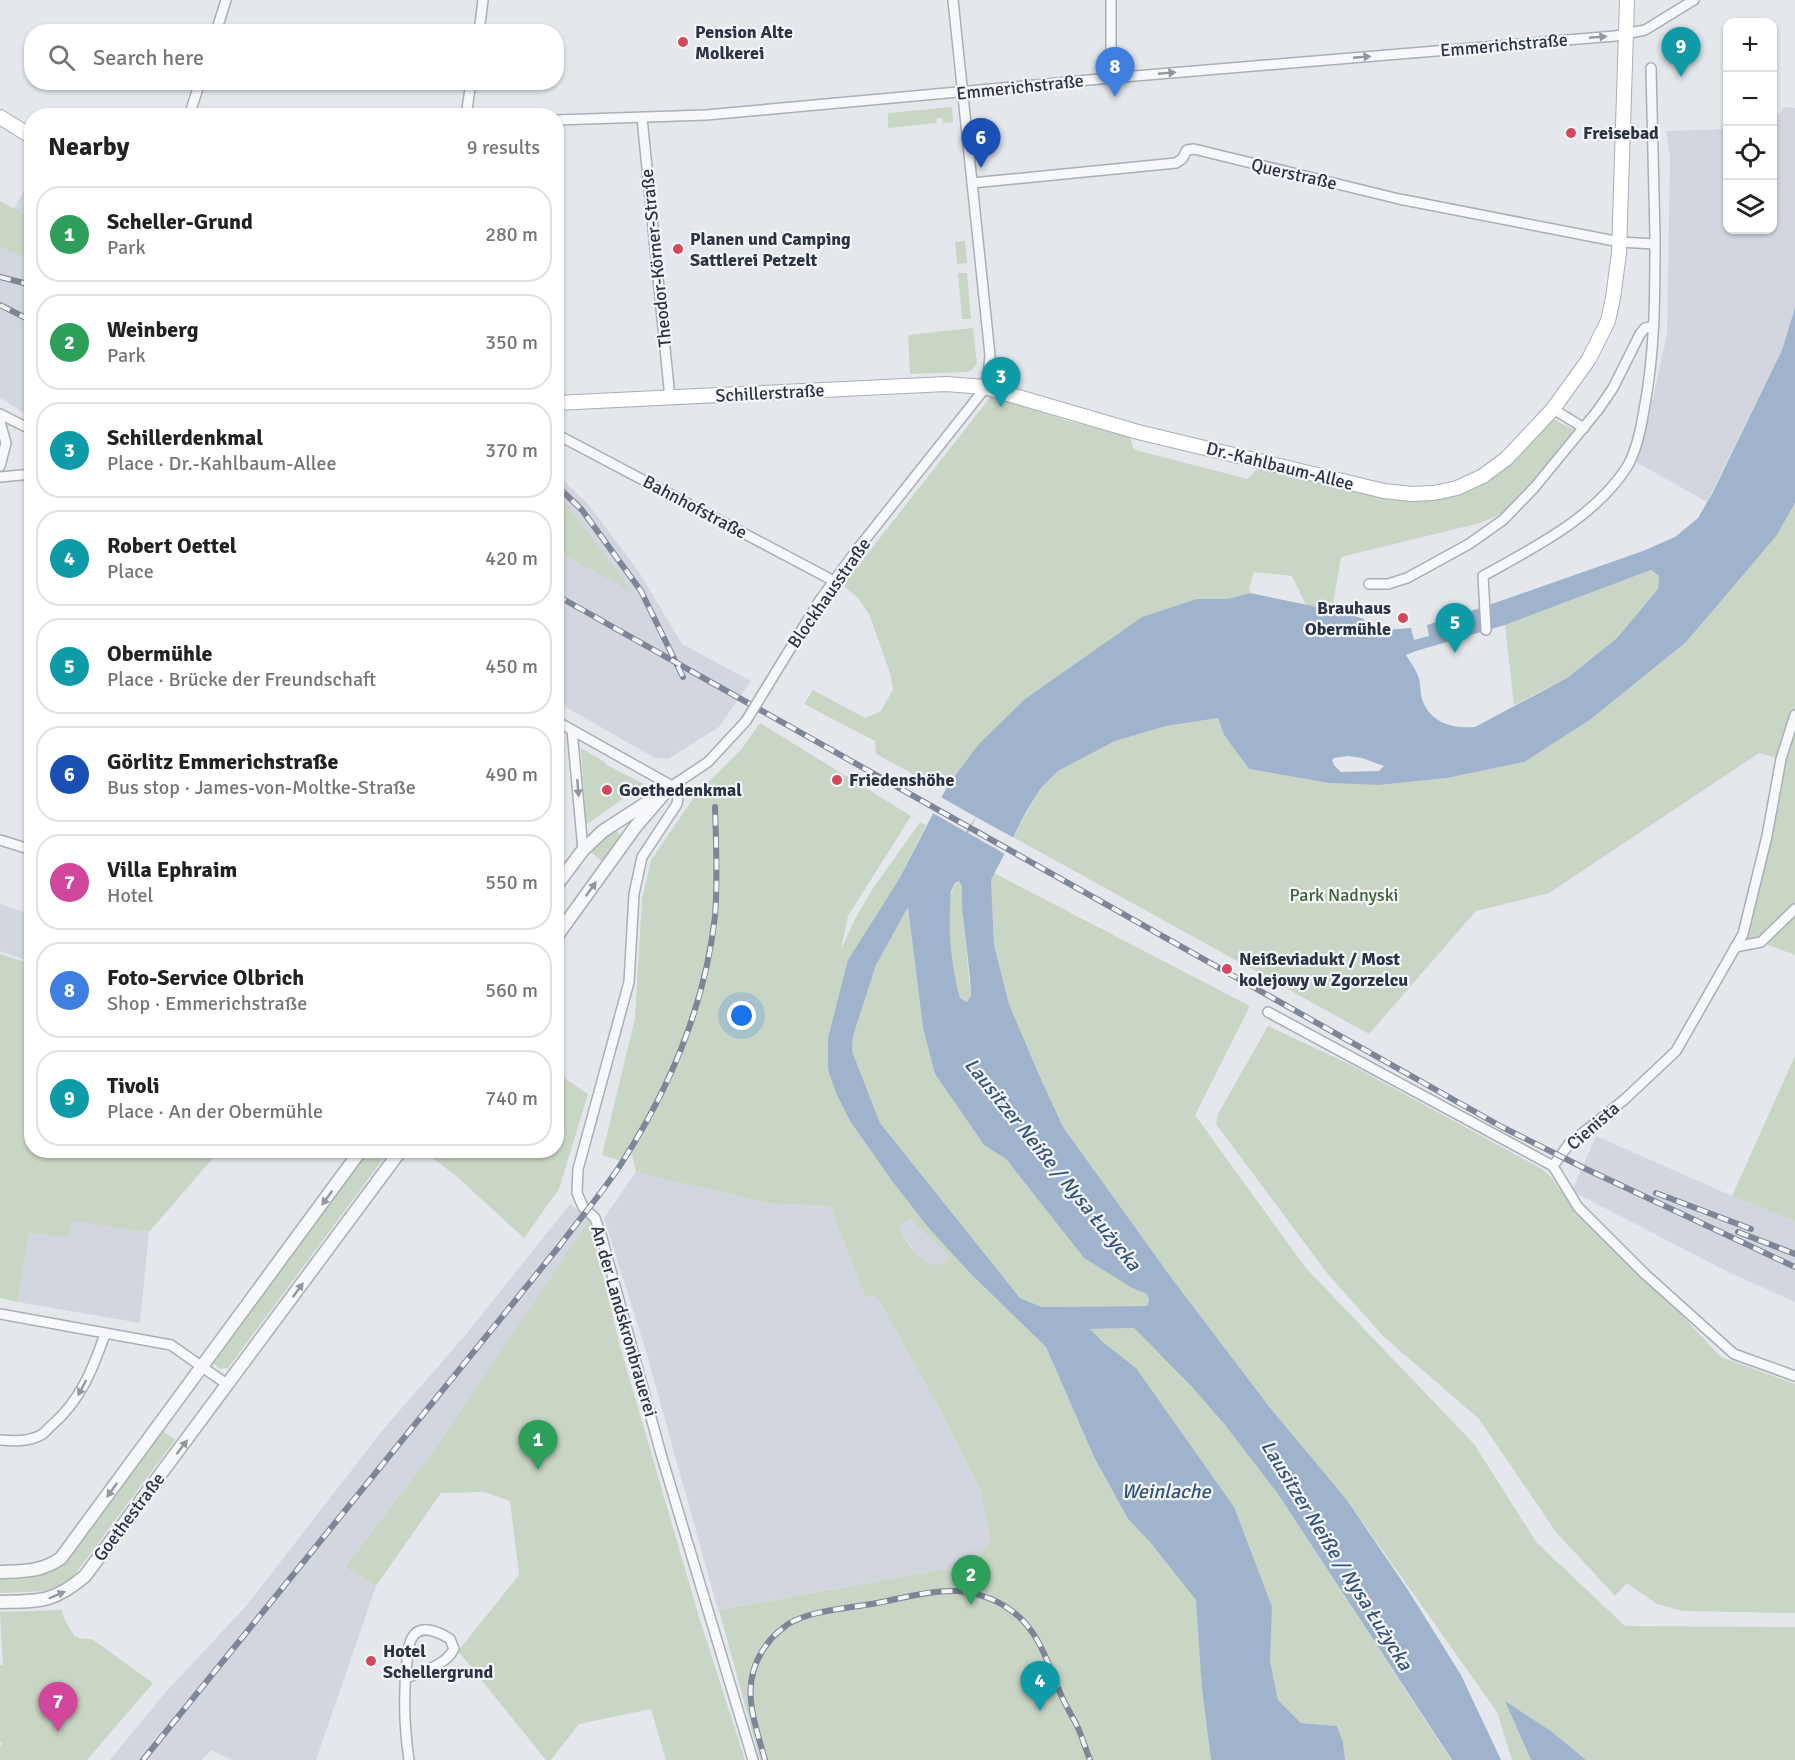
<!DOCTYPE html>
<html lang="en">
<head>
<meta charset="utf-8">
<style>
  :root { --surface:#fff; --page:#f2f2f2; --text:#222; --muted:#767676; --line:#e0e0e0; --accent:#111827 }
  body { margin:0; font-family:Signika,sans-serif; background:var(--page); color:var(--text) }
  .controls { position:absolute; right:18px; top:18px; display:grid; overflow:hidden; border-radius:12px; box-shadow:0 2px 4px #0004 }
  .controls button { width:54px; height:54px; display:grid; place-items:center; padding:0; border:0; border-bottom:2px solid var(--line); background:var(--surface); color:var(--text); font:30px sans-serif }
  .you { position:absolute; left:742px; top:1016px; width:21px; height:21px; margin:-15px; border:4px solid #fff; border-radius:50%; background:#1a73e8; box-shadow:0 0 0 9px #1a73e833 }
  .badge { display:grid; place-items:center; width:39px; height:39px; border-radius:50%; background:var(--accent); color:#fff; font-size:20px; font-weight:700 }
  .pin { position:absolute; translate:-50% -50px; filter:drop-shadow(0 2px 3px #0008) }
  .pin::after { content:''; position:absolute; top:32px; width:21px; height:18px; background:inherit; clip-path:polygon(0 0,100% 0,50% 100%) }
  .list { margin:0; padding:0; list-style:none }
  h2 { display:flex; justify-content:space-between; align-items:center; height:78px; margin:0; padding:0 24px; font-size:26px }
  h2 small { font-size:20px; font-weight:400; color:var(--muted) }
  .list li { display:grid; grid-template-columns:39px 1fr auto; gap:18px; align-items:center; box-sizing:border-box; height:96px; margin:0 12px 12px; padding:0 12px; border:2px solid var(--line); border-radius:24px }
  .list b { display:block; font-size:22px; white-space:nowrap }
  .list p { margin:0; font-size:20px; white-space:nowrap; color:var(--muted) }
  .list em { font-size:20px; font-style:normal; color:var(--muted) }
  .icon { flex:none; width:33px; height:33px; fill:none; stroke:currentColor; stroke-width:2; stroke-linecap:round; stroke-linejoin:round }
  .map { position:relative; flex:none; width:1795px; height:1760px; overflow:hidden }
  .search { position:absolute; background:var(--surface); box-shadow:0 2px 4px #0004; left:24px; top:24px; width:540px; height:66px; display:flex; align-items:center; gap:15px; box-sizing:border-box; padding:0 21px; border-radius:24px; color:var(--muted); font-size:22px }
  .panel { position:absolute; background:var(--surface); box-shadow:0 2px 4px #0004; left:24px; top:108px; width:540px; height:1050px; border-radius:24px }
  .map>svg:first-child { display:block }
  .built { fill:#d2d6de }
  .green { fill:#c9d6c5; fill-rule:evenodd }
  .water { fill:#9fb4cc; fill-rule:evenodd }
  .pier { fill:#e4e7ec }
  .lines { fill:none; stroke-linecap:round; stroke-linejoin:round }
  .minor-casing { stroke:#a9aeb7; stroke-width:12 }
  .tertiary-casing { stroke:#a9aeb7; stroke-width:15 }
  .secondary-casing { stroke:#a9aeb7; stroke-width:16 }
  .minor { stroke:#f7f8fa; stroke-width:9 }
  .tertiary { stroke:#f7f8fa; stroke-width:12 }
  .secondary { stroke:#fff; stroke-width:14 }
  .rail-casing { stroke:#7d8696; stroke-width:6 }
  .rail { stroke:#f4f6f9; stroke-width:4; stroke-dasharray:11; stroke-linecap:butt }
  .minor-bridge-casing { stroke:#a9aeb7; stroke-width:12; stroke-linecap:butt }
  .minor-bridge { stroke:#f7f8fa; stroke-width:9 }
  .oneway { fill:#9196a0 }
  .poi-dot { fill:#d1495b; stroke:#f4f6f9; stroke-width:2 }
  .labels { text-anchor:middle; stroke-width:4.5; stroke-linejoin:round; paint-order:stroke }
  .poi-label { font-size:18px; font-weight:bold; fill:#2b3445; stroke:#f4f6f9; text-anchor:start }
  .street-label { font-size:18px; fill:#2b3445; stroke:#f4f6f9 }
  .park-label { font-size:18px; fill:#3f6138; stroke:#f4f6f9 }
  .water-label { font-size:20px; font-style:italic; fill:#34527a; stroke:#f4f6f9 }
</style>
</head>
<body>
<div class="map">
<svg width="1795" height="1760" viewBox="0 0 1795 1760">
  <rect width="100%" height="100%" fill="#e4e7ec"/>
  <g class="built">
    <polygon points="1784,107 1795,108 1795,310 1782,350 1707,502 1636,462 1645,433 1667,335 1670,157 1666,131 1727,129 1728,230 1772,230 1773,116 1780,113"/>
    <polygon points="31,178 31,218 14,209"/>
    <polygon points="0,218 31,232 31,417 0,398"/>
    <polygon points="556,473 588,504 639,572 682,644 751,681 719,727 668,759 655,758 557,702"/>
    <polygon points="0,904 31,915 31,962 0,951"/>
    <polygon points="1596,1136 1732,1196 1795,1221 1795,1302 1726,1271 1572,1191"/>
    <polygon points="636,1172 766,1203 830,1206 865,1296 877,1297 942,1413 981,1491 991,1543 961,1566 718,1610 645,1348 604,1218"/>
    <polygon points="570,1204 589,1220 436,1448 345,1567 376,1586 316,1760 232,1760 211,1750 202,1760 110,1760 164,1694 247,1605 382,1431 467,1333"/>
    <polygon points="912,1219 950,1257 940,1265 929,1265 918,1258 897,1224"/>
    <polygon points="72,1220 149,1232 140,1323 18,1302 29,1233 68,1238"/>
  </g>
  <g class="green">
    <polygon points="952,107 953,122 943,123 942,118 936,119 937,123 888,128 888,113"/>
    <polygon points="0,201 31,218 31,259 0,247"/>
    <polygon points="965,241 967,263 957,264 955,242"/>
    <polygon points="958,273 967,273 971,319 962,319"/>
    <polygon points="973,328 977,363 972,370 967,372 910,374 908,335"/>
    <polygon points="992,395 1065,420 1130,437 1133,448 1139,451 1248,479 1259,467 1385,497 1471,488 1496,476 1513,462 1553,419 1578,432 1516,502 1501,514 1480,523 1341,557 1332,610 1306,605 1292,576 1254,572 1249,588 1250,593 1227,599 1197,599 1025,699 955,775 948,785 936,775 930,783 876,754 875,741 804,704 813,690 865,718 880,712 893,690 890,673 869,614 858,598 843,585"/>
    <polygon points="557,492 623,579 632,592 557,551"/>
    <polygon points="1795,503 1795,955 1761,942 1735,947 1781,759 1759,753 1549,893 1476,911 1369,1034 1013,837 1041,788 1058,771 1115,741 1166,726 1218,718 1224,735 1249,769 1329,783 1379,785 1447,778 1524,762 1777,535"/>
    <polygon points="1651,570 1659,576 1658,589 1617,638 1567,678 1514,705 1505,625"/>
    <path d="M760 723 911 816 848 916 841 949 855 919 872 890 920 822 926 825 899 879 848 960 850 1121 892 1181 927 1226 1046 1347 1094 1457 1128 1519 1150 1542 1197 1601 1202 1689 1211 1760H760L719 1610 961 1566 991 1543 981 1491 942 1413 877 1297 865 1296 830 1206 766 1203 636 1172 632 1155 623 1162 602 1155 635 1018 642 899 651 860 697 793 741 750ZM911 1219 950 1257 940 1265C915 1264 909 1244 898 1225Z"/>
    <polygon points="581,748 606,763 605,764 644,784 586,825"/>
    <polygon points="613,828 622,836 602,861 588,850"/>
    <polygon points="994,873 1250,1006 1195,1115 1305,1267 1474,1444 1537,1543 1625,1626 1795,1627 1795,1760 1586,1760 1551,1731 1506,1702 1531,1760 1512,1760 1497,1712 1347,1500 1271,1409 1173,1280 1063,1127 1036,1068 1009,1004 994,945 991,880"/>
    <path d="M959 881 962 886 964 929 971 996 967 1002 960 998C958 989 955 980 953 971 949 954 943 890 959 881Z"/>
    <polygon points="908,906 923,1028 935,1074 984,1145 1006,1159 1084,1258 1132,1288 1147,1294 1149,1300 1147,1306 1042,1307 1020,1298 880,1123 852,1051 853,1036 876,965"/>
    <polygon points="0,954 31,964 32,1150 219,1151 149,1232 73,1221 68,1238 29,1233 18,1302 0,1298"/>
    <polygon points="1268,1026 1351,1065 1542,1169 1551,1177 1582,1219 1612,1245 1640,1276 1673,1306 1721,1357 1795,1384 1795,1613 1683,1611 1657,1604 1627,1583 1615,1596 1556,1532 1479,1419 1383,1336 1327,1273 1216,1124 1218,1114"/>
    <polygon points="1795,1056 1795,1221 1732,1196"/>
    <polygon points="557,1073 588,1094 559,1189 524,1238 455,1175 423,1151 556,1150"/>
    <polygon points="367,1151 389,1151 228,1368 220,1369 213,1363 212,1359"/>
    <polygon points="589,1220 620,1346 699,1617 745,1760 666,1760 651,1709 579,1724 551,1760 546,1760 458,1651 519,1575 510,1501 484,1492 441,1493 376,1586 345,1567 436,1448"/>
    <polygon points="1134,1328 1193,1388 1225,1425 1278,1494 1451,1760 1345,1760 1343,1742 1337,1726 1301,1723 1278,1700 1270,1661 1272,1607 1104,1343 1089,1329"/>
    <polygon points="160,1429 175,1440 72,1578 56,1588 48,1591 0,1593 0,1575 49,1573 57,1569"/>
    <path d="M62 1610C63 1620 70 1627 74 1636L83 1639H92L153 1683 87 1760H0V1746L3 1743 0 1742V1665H3L0 1612Z"/>
  </g>
  <g class="water">
    <path d="M1795 308V503L1777 535 1686 642 1591 719 1524 762 1447 778 1379 785 1329 783 1249 769 1224 735 1218 718 1166 726 1115 741 1058 771 1041 788 1026 812 991 880 994 945 1009 1004 1036 1068 1063 1127 1173 1280 1271 1409 1347 1500 1408 1590 1461 1675 1501 1760H1452L1278 1494 1225 1425 1193 1388 1134 1328 1090 1329 1104 1343 1136 1368 1234 1507 1272 1607 1270 1661 1278 1700 1301 1723 1337 1726 1343 1742 1345 1760H1211L1202 1689 1196 1600 1150 1542 1128 1519 1094 1457 1046 1347 970 1273 927 1226 892 1181 850 1121 836 1093 828 1069V1038L848 960 899 879 948 785 979 744 1025 699 1142 617 1197 599H1227L1250 593 1332 610C1342 614 1353 615 1364 619L1365 624 1380 633 1385 630 1411 628 1414 640 1429 636 1427 625 1486 606 1643 551 1675 537 1698 518 1713 492 1782 350ZM1651 570 1659 576 1658 589 1617 638 1567 678 1475 727C1453 729 1430 723 1422 699 1420 692 1421 683 1418 676 1416 669 1410 662 1406 655L1416 651 1505 625ZM1348 756 1362 758 1384 766 1379 771 1341 772 1334 765 1332 760 1334 758ZM959 881 962 886V908L970 978 971 996 967 1002 960 998C950 961 948 929 951 891L955 883ZM908 907 923 1028 935 1074 984 1145 1006 1159 1084 1258 1132 1288 1147 1294 1149 1300 1147 1306 1042 1307 1020 1298 880 1123 852 1051 853 1036 876 965Z"/>
    <polygon points="1505,1701 1551,1731 1586,1760 1531,1760"/>
  </g>
  <g class="pier">
    <polygon points="939,796 976,817 966,832 931,812"/>
    <polygon points="976,817 1014,838 1016,838 1006,857 1005,854 968,833"/>
  </g>
  <g class="lines">
    <defs>
      <g id="minor">
        <polyline points="216,32 226,0"/>
        <polyline points="479,32 483,0"/>
        <polyline points="1111,78 1111,0"/>
        <polyline points="189,116 200,82"/>
        <polyline points="466,116 471,82"/>
        <polyline points="642,118 670,398"/>
        <polyline points="556,120 706,115 1111,78 1615,36 1645,30 1694,0"/>
        <polyline points="972,183 1176,163 1182,159 1187,150 1194,149 1399,199 1620,242 1655,244"/>
        <polyline points="1553,409 1584,428"/>
        <polyline points="0,414 32,430"/>
        <polyline points="0,422 6,443 0,466"/>
        <polyline points="556,434 834,581"/>
        <polyline points="0,477 32,474"/>
        <polyline points="1369,584 1388,584 1407,578 1469,544 1503,520 1534,488 1598,410 1613,388 1640,334 1645,328 1654,326"/>
        <path d="M1486 630 1483 576C1535 547 1594 518 1627 467 1637 450 1641 429 1644 410 1655 353 1655 296 1655 237 1654 181 1652 125 1651 68"/>
        <polyline points="768,685 820,600 856,551 982,392 988,377 990,355 953,0"/>
        <polyline points="556,721 672,786 678,797 677,804 642,857 634,894 629,982 578,1169 577,1193 583,1207 595,1218 602,1238 661,1454 753,1760"/>
        <polyline points="572,730 583,850"/>
        <polyline points="672,786 708,762 746,721"/>
        <polyline points="0,840 32,850"/>
        <polyline points="1735,947 1761,942 1795,909"/>
        <polyline points="1268,1012 1553,1166 1578,1207 1645,1274 1734,1354 1795,1376"/>
        <polyline points="1553,1166 1569,1144 1625,1099 1676,1051 1743,934 1767,836 1781,759 1795,715"/>
        <polyline points="0,1314 171,1345 228,1385"/>
        <path d="M0 1440C14 1441 28 1442 41 1435 45 1433 48 1428 52 1425 80 1401 93 1369 105 1334"/>
        <path d="M406 1678C423 1671 445 1666 454 1649L450 1639C439 1632 420 1623 412 1638 408 1644 408 1654 407 1661 403 1695 404 1726 409 1760"/>
      </g>
      <g id="tertiary">
        <polyline points="556,886 583,850 603,831 654,798"/>
        <polyline points="556,937 636,826 667,790"/>
        <path d="M0 1572C23 1571 42 1572 61 1558L361 1150"/>
        <path d="M0 1602C40 1601 53 1603 85 1576L401 1150"/>
      </g>
      <g id="secondary">
        <polyline points="0,117 32,137"/>
        <polyline points="556,403 946,384 984,387 1138,432 1384,491 1412,494 1434,493 1457,488 1483,476 1507,458 1553,409 1589,359 1608,321 1613,298 1619,253 1627,0"/>
      </g>
    </defs>
    <use href="#minor" class="minor-casing"/>
    <use href="#tertiary" class="tertiary-casing"/>
    <use href="#secondary" class="secondary-casing"/>
    <use href="#minor" class="minor"/>
    <use href="#tertiary" class="tertiary"/>
    <use href="#secondary" class="secondary"/>
    <defs>
      <g id="rail">
        <polyline points="0,277 32,285"/>
        <polyline points="0,305 32,321"/>
        <polyline points="556,485 582,510 641,591 683,677"/>
        <polyline points="556,595 1502,1127 1586,1169 1795,1267"/>
        <polyline points="1656,1193 1751,1229"/>
        <polyline points="1738,1232 1795,1254"/>
        <path d="M143 1760 561 1244C581 1217 603 1192 621 1164 670 1088 705 1006 715 916 718 880 716 843 715 807"/>
        <path d="M765 1760C753 1716 737 1679 771 1639 775 1634 783 1628 788 1624 811 1610 851 1608 877 1603 903 1598 931 1590 958 1591 977 1593 994 1598 1009 1609 1039 1628 1049 1667 1062 1697 1067 1708 1074 1719 1079 1730 1083 1740 1086 1750 1090 1760"/>
      </g>
    </defs>
    <use href="#rail" class="rail-casing"/>
    <use href="#rail" class="rail"/>
    <defs>
      <polyline id="minor-bridge" points="746,721 768,685"/>
    </defs>
    <use href="#minor-bridge" class="minor-bridge-casing"/>
    <use href="#minor-bridge" class="minor-bridge"/>
  </g>
  <defs><path id="oneway-solid" d="M-6-.8H1V-3.2L6.5 0L1 3.2V.8H-6Z" transform="scale(1.5)"/></defs>
  <g class="oneway">
    <use href="#oneway-solid" transform="translate(1598 37) rotate(-5)"/>
    <use href="#oneway-solid" transform="translate(1362 57) rotate(-5)"/>
    <use href="#oneway-solid" transform="translate(1167 73) rotate(-5)"/>
    <use href="#oneway-solid" transform="translate(578 788) rotate(85)"/>
    <use href="#oneway-solid" transform="translate(591 889) rotate(-54)"/>
    <use href="#oneway-solid" transform="translate(327 1198) rotate(126)"/>
    <use href="#oneway-solid" transform="translate(298 1290) rotate(-54)"/>
    <use href="#oneway-solid" transform="translate(82 1388) rotate(118)"/>
    <use href="#oneway-solid" transform="translate(182 1447) rotate(-53)"/>
    <use href="#oneway-solid" transform="translate(112 1490) rotate(126)"/>
    <use href="#oneway-solid" transform="translate(57 1595) rotate(-23)"/>
  </g>
  <g class="poi-dot">
    <circle cx="683" cy="42" r="6"/>
    <circle cx="1571" cy="133" r="6"/>
    <circle cx="678" cy="249" r="6"/>
    <circle cx="1403" cy="618" r="6"/>
    <circle cx="837" cy="780" r="6"/>
    <circle cx="607" cy="790" r="6"/>
    <circle cx="1227" cy="969" r="6"/>
    <circle cx="371" cy="1661" r="6"/>
  </g>
  <g class="labels">
    <g class="poi-label">
      <text x="695" y="38">Pension Alte<tspan x="695" dy="21">Molkerei</tspan></text>
      <text x="1583" y="139">Freisebad</text>
      <text x="690" y="245">Planen und Camping<tspan x="690" dy="21">Sattlerei Petzelt</tspan></text>
      <text x="1391" y="614" text-anchor="end">Brauhaus<tspan x="1391" dy="21">Obermühle</tspan></text>
      <text x="849" y="786">Friedenshöhe</text>
      <text x="619" y="796">Goethedenkmal</text>
      <text x="1239" y="965">Neißeviadukt / Most<tspan x="1239" dy="21">kolejowy w Zgorzelcu</tspan></text>
      <text x="383" y="1657">Hotel<tspan x="383" dy="21">Schellergrund</tspan></text>
    </g>
    <g class="street-label">
      <text transform="translate(1504 45) rotate(-5)" y="6">Emmerichstraße</text>
      <text transform="translate(1020 87) rotate(-6)" y="6">Emmerichstraße</text>
      <text transform="translate(1294 174) rotate(13)" y="6">Querstraße</text>
      <text transform="translate(656 258) rotate(-96)" y="6">Theodor-Körner-Straße</text>
      <text transform="translate(770 393) rotate(-3)" y="6">Schillerstraße</text>
      <text transform="translate(1280 466) rotate(14)" y="6">Dr.-Kahlbaum-Allee</text>
      <text transform="translate(695 507) rotate(28)" y="6">Bahnhofstraße</text>
      <text transform="translate(829 593) rotate(-55)" y="6">Blockhausstraße</text>
      <text transform="translate(1593 1126) rotate(-41)" y="6">Cienista</text>
      <text transform="translate(624 1321) rotate(74)" y="6">An der Landskronbrauerei</text>
      <text transform="translate(129 1517) rotate(-53)" y="6">Goethestraße</text>
    </g>
    <g class="park-label">
      <text x="1344" y="901">Park Nadnyski</text>
    </g>
    <g class="water-label">
      <text transform="translate(1053 1164) rotate(51)" y="7">Lausitzer Neiße / Nysa Łużycka</text>
      <text x="1166" y="1498">Weinlache</text>
      <text transform="translate(1337 1555) rotate(58)" y="7">Lausitzer Neiße / Nysa Łużycka</text>
    </g>
  </g>
</svg>
<div class="controls">
<button>+</button>
<button>−</button>
<button><svg class="icon" aria-label="locate" viewBox="0 0 24 24"><circle cx="12" cy="12" r="6"/><path d="M12 2v4M12 18v4M2 12h4M18 12h4"/></svg></button>
<button><svg class="icon" aria-label="layers" viewBox="0 0 24 24"><path d="M12 4l9 5-9 5-9-5zM3 14l9 5 9-5"/></svg></button>
</div>
<div class="you"></div>
<div class="pin badge" style="left:538px;top:1470px;background:#2e9e5b">1</div>
<div class="pin badge" style="left:971px;top:1605px;background:#2e9e5b">2</div>
<div class="pin badge" style="left:1001px;top:407px;background:#0f9aa8">3</div>
<div class="pin badge" style="left:1040px;top:1711px;background:#0f9aa8">4</div>
<div class="pin badge" style="left:1455px;top:653px;background:#0f9aa8">5</div>
<div class="pin badge" style="left:981px;top:168px;background:#1a4fb4">6</div>
<div class="pin badge" style="left:58px;top:1732px;background:#d1479c">7</div>
<div class="pin badge" style="left:1115px;top:97px;background:#3f7fe0">8</div>
<div class="pin badge" style="left:1681px;top:77px;background:#0f9aa8">9</div>
<div class="search"><svg class="icon" aria-label="search" viewBox="0 0 24 24"><circle cx="10" cy="10" r="6"/><path d="M15 15l6 6"/></svg>Search here</div>
<section class="panel">
<h2>Nearby<small>9 results</small></h2>
<ul class="list">
<li><span class="badge" style="background:#2e9e5b">1</span><div><b>Scheller-Grund</b><p>Park</p></div><em>280 m</em></li>
<li><span class="badge" style="background:#2e9e5b">2</span><div><b>Weinberg</b><p>Park</p></div><em>350 m</em></li>
<li><span class="badge" style="background:#0f9aa8">3</span><div><b>Schillerdenkmal</b><p>Place · Dr.-Kahlbaum-Allee</p></div><em>370 m</em></li>
<li><span class="badge" style="background:#0f9aa8">4</span><div><b>Robert Oettel</b><p>Place</p></div><em>420 m</em></li>
<li><span class="badge" style="background:#0f9aa8">5</span><div><b>Obermühle</b><p>Place · Brücke der Freundschaft</p></div><em>450 m</em></li>
<li><span class="badge" style="background:#1a4fb4">6</span><div><b>Görlitz Emmerichstraße</b><p>Bus stop · James-von-Moltke-Straße</p></div><em>490 m</em></li>
<li><span class="badge" style="background:#d1479c">7</span><div><b>Villa Ephraim</b><p>Hotel</p></div><em>550 m</em></li>
<li><span class="badge" style="background:#3f7fe0">8</span><div><b>Foto-Service Olbrich</b><p>Shop · Emmerichstraße</p></div><em>560 m</em></li>
<li><span class="badge" style="background:#0f9aa8">9</span><div><b>Tivoli</b><p>Place · An der Obermühle</p></div><em>740 m</em></li>
</ul>
</section>
</div>
</body>
</html>
